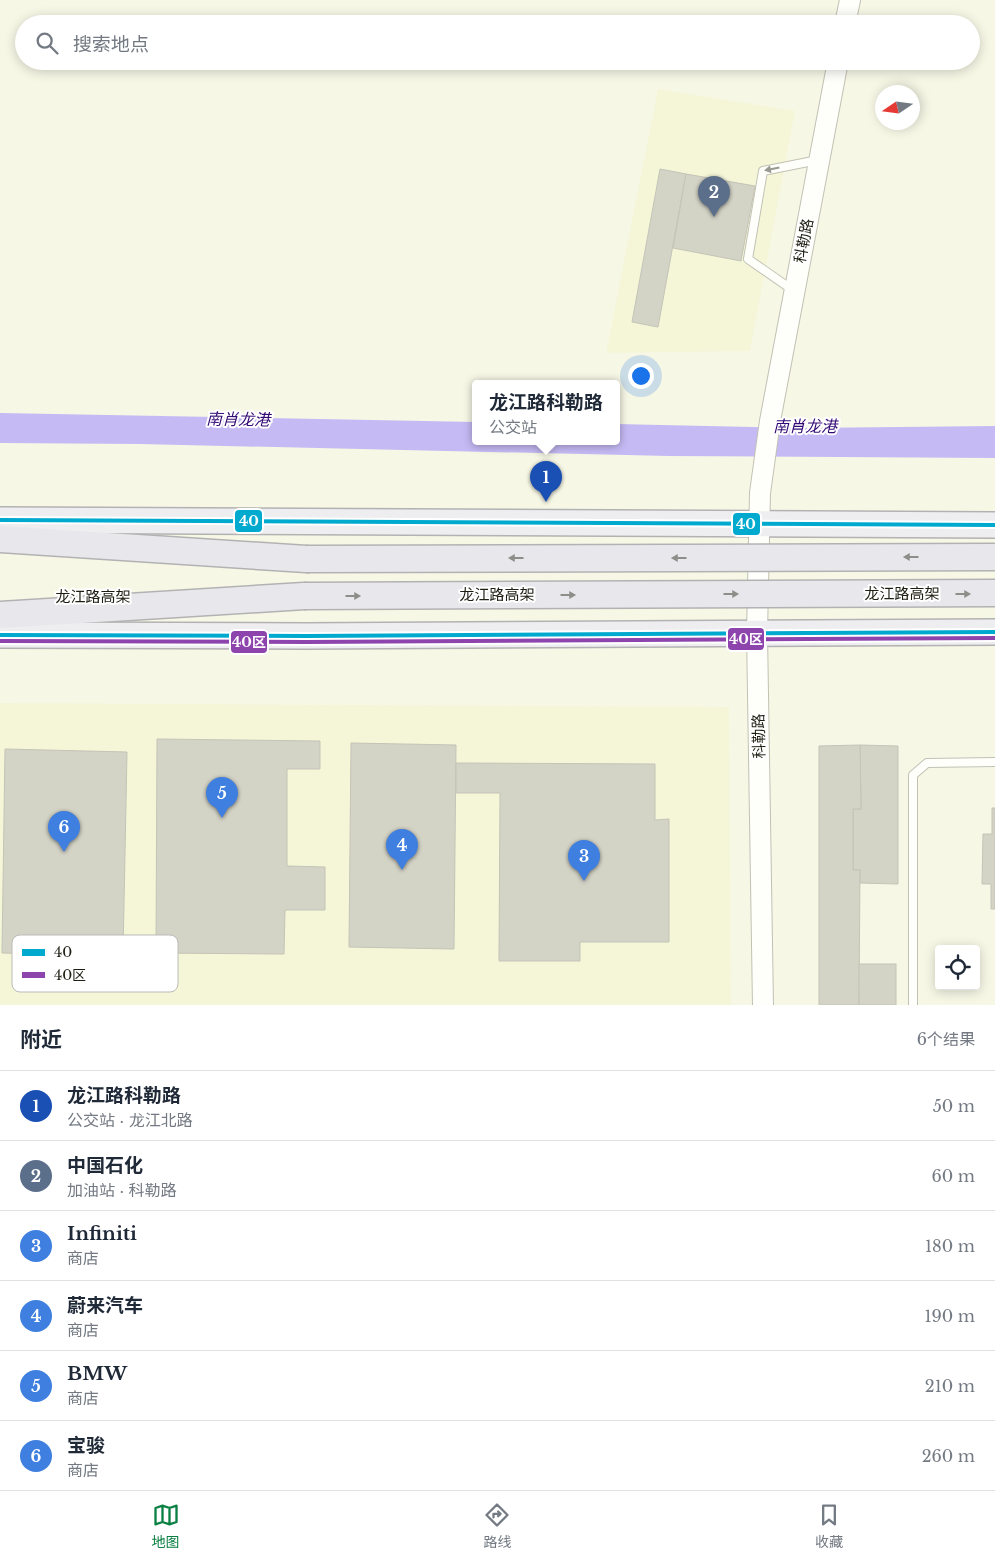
<!DOCTYPE html>
<html lang="zh">
<head>
<meta charset="utf-8">
<style>
  :root { --surface:#fff; --page:#f2f2f3; --text:#1f2937; --muted:#747a83; --line:#e0e1e3; --accent:#0b8043 }
  body { margin:0; font-family:"Libre Baskerville","Noto Sans SC",serif; background:var(--page); color:var(--text) }
  .controls { position:absolute; right:15px; bottom:15px; display:grid; overflow:hidden; border-radius:5px; box-shadow:0 2px 12px #0003 }
  .controls button { width:45px; height:45px; display:grid; place-items:center; padding:0; border:0; border-bottom:1px solid var(--line); background:var(--surface); color:var(--text); font:25px sans-serif }
  .compass { position:absolute; left:875px; top:85px; width:45px; height:45px; border-radius:50%; background:var(--surface); box-shadow:0 2px 12px #0003; rotate:257deg }
  .you { position:absolute; left:640px; top:375px; width:18px; height:18px; margin:-12px; border:4px solid #fff; border-radius:50%; background:#1a73e8; box-shadow:0 0 0 8px #1a73e833 }
  .badge { display:grid; place-items:center; width:32px; height:32px; border-radius:50%; background:var(--accent); color:#fff; font-size:16px; font-weight:700 }
  .pin { position:absolute; translate:-50% -41px; filter:drop-shadow(0 1px 2px #0008) }
  .pin::after { content:''; position:absolute; top:26px; width:18px; height:15px; background:inherit; clip-path:polygon(0 0,100% 0,50% 100%) }
  .popup { position:absolute; left:472px; top:380px; width:148px; height:65px; box-sizing:border-box; display:grid; place-content:center; border-radius:5px; background:var(--surface); filter:drop-shadow(0 1px 4px #0005); font-size:16px; white-space:nowrap; color:var(--muted) }
  .popup b { font-size:19px; color:var(--text) }
  .popup::after { content:''; position:absolute; left:50%; top:100%; margin-left:-10px; border:10px solid transparent; border-top-color:var(--surface) }
  .list { margin:0; padding:0; list-style:none }
  h2 { display:flex; justify-content:space-between; align-items:center; height:65px; margin:0; padding:0 20px; font-size:21px }
  h2 small { font-size:16px; font-weight:400; color:var(--muted) }
  .list li { display:grid; grid-template-columns:32px 1fr auto; gap:15px; align-items:center; box-sizing:border-box; height:70px; padding:0 20px; border-top:1px solid var(--line) }
  .list b { display:block; font-size:19px; white-space:nowrap }
  .list p { margin:0; font-size:16px; white-space:nowrap; color:var(--muted) }
  .list em { font-size:16px; font-style:normal; color:var(--muted) }
  .icon { flex:none; width:28px; height:28px; fill:none; stroke:currentColor; stroke-width:2; stroke-linecap:round; stroke-linejoin:round }
  .map { position:relative; flex:none; width:995px; height:1005px; overflow:hidden }
  .search { position:absolute; background:var(--surface); box-shadow:0 2px 12px #0003; left:15px; right:15px; top:15px; height:55px; display:flex; align-items:center; gap:12px; box-sizing:border-box; padding:0 18px; border-radius:28px; color:var(--muted); font-size:19px }
  .sheet { height:485px; background:var(--surface) }
  nav { display:flex; justify-content:space-around; align-items:center; box-sizing:border-box; height:70px; border-top:1px solid var(--line); background:var(--surface); font-size:14px; color:var(--muted) }
  nav a { display:grid; justify-items:center; gap:2px }
  nav .on { color:var(--accent) }
  .map>svg:first-child { display:block }
  .built { fill:#f5f5d8 }
  .water { fill:#c5baf4 }
  .building { fill:#d3d3c6; stroke:#c4c4b7 }
  .lines { fill:none; stroke-linecap:round; stroke-linejoin:round }
  .service-casing { stroke:#c2c2b4; stroke-width:10 }
  .tertiary-casing { stroke:#c2c2b4; stroke-width:22 }
  .primary-casing { stroke:#b3b2b3; stroke-width:28 }
  .trunk-casing { stroke:#b3b2b3; stroke-width:29 }
  .service { stroke:#fefefb; stroke-width:8 }
  .tertiary { stroke:#fefefb; stroke-width:20 }
  .primary { stroke:#eeeef0; stroke-width:25 }
  .trunk { stroke:#e8e8ec; stroke-width:26 }
  .trunk-bridge-casing { stroke:#b3b2b3; stroke-width:29; stroke-linecap:butt }
  .trunk-bridge { stroke:#e8e8ec; stroke-width:26 }
  .bus-1-casing { stroke:#fff; stroke-width:8 }
  .bus-2-casing { stroke:#fff; stroke-width:8 }
  .bus-1 { stroke:#00a9ce; stroke-width:4 }
  .bus-2 { stroke:#8e44ad; stroke-width:4 }
  .oneway { fill:#999992 }
  .oneway2 { fill:#8d8d8a }
  .labels { text-anchor:middle; stroke-width:4; stroke-linejoin:round; paint-order:stroke }
  .street-label { font-size:15px; fill:#1d1d12; stroke:#fff }
  .water-label { font-size:16px; font-style:italic; fill:#320974; stroke:#fff }
  .key { fill:#fff; stroke:#bbbbb8; stroke-width:1 }
  .key-label { font-size:14px; fill:#1d1d12 }
  .line-badge { stroke:#fff; stroke-width:2 }
  .badge-label { font-size:14px; text-anchor:middle; font-weight:bold; fill:#fff }
</style>
</head>
<body>
<div class="map">
<svg width="995" height="1005" viewBox="0 0 995 1005">
  <rect width="100%" height="100%" fill="#f7f7e6"/>
  <g class="built">
    <polygon points="658,89 795,111 750,351 606,353"/>
    <polygon points="0,703 729,707 731,1005 0,1005"/>
  </g>
  <polygon class="water" points="0,413 476,422 476,441 616,441 616,424 803,428 995,426 995,458 669,456 140,444 0,443"/>
  <g class="building">
    <polygon points="660,169 686,174 658,327 632,322"/>
    <polygon points="686,174 755,186 741,261 673,248"/>
    <polygon points="157,739 320,741 320,769 287,769 287,866 325,867 325,910 285,910 284,954 156,953"/>
    <polygon points="351,743 456,745 454,949 349,947"/>
    <polygon points="860,745 898,746 898,884 860,883 860,870 853,870 853,809 861,809"/>
    <polygon points="860,745 861,809 853,809 853,870 860,870 859,1005 819,1005 819,746"/>
    <polygon points="5,749 127,752 123,955 2,953"/>
    <polygon points="456,763 655,764 655,820 669,819 669,942 580,942 580,961 499,961 500,793 456,793"/>
    <polygon points="992,808 995,808 995,909 991,909 991,884 982,884 983,834 992,834"/>
    <rect x="859" y="964" width="37" height="41"/>
  </g>
  <g class="lines">
    <defs>
      <g id="service">
        <polyline points="794,291 748,259 763,171 818,160"/>
        <polyline points="913,1005 913,775 927,763 995,762"/>
      </g>
      <g id="tertiary">
        <polyline points="845,24 850,0"/>
        <polyline points="763,1005 757,633 760,493 770,421 838,61"/>
      </g>
      <g id="primary">
        <polyline points="0,520 995,525"/>
        <polyline points="0,635 306,636 995,632"/>
      </g>
      <g id="trunk">
        <polyline points="0,539 306,559"/>
        <polyline points="0,615 304,596"/>
      </g>
    </defs>
    <use href="#service" class="service-casing"/>
    <use href="#tertiary" class="tertiary-casing"/>
    <use href="#primary" class="primary-casing"/>
    <use href="#trunk" class="trunk-casing"/>
    <use href="#service" class="service"/>
    <use href="#tertiary" class="tertiary"/>
    <use href="#primary" class="primary"/>
    <use href="#trunk" class="trunk"/>
    <defs>
      <g id="trunk-bridge">
        <polyline points="306,559 995,557"/>
        <polyline points="304,596 995,593"/>
      </g>
    </defs>
    <use href="#trunk-bridge" class="trunk-bridge-casing"/>
    <use href="#trunk-bridge" class="trunk-bridge"/>
    <defs>
      <g id="bus-1">
        <polyline points="0,520 995,525"/>
        <polyline points="0,635 306,636 995,632"/>
      </g>
      <polyline id="bus-2" points="0,641 306,642 995,638"/>
    </defs>
    <use href="#bus-1" class="bus-1-casing"/>
    <use href="#bus-2" class="bus-2-casing"/>
    <use href="#bus-1" class="bus-1"/>
    <use href="#bus-2" class="bus-2"/>
  </g>
  <defs><path id="oneway-solid" d="M-6-.8H1V-3.2L6.5 0L1 3.2V.8H-6Z" transform="scale(1.25)"/></defs>
  <use class="oneway" href="#oneway-solid" transform="translate(772 169) rotate(169)"/>
  <g class="oneway2">
    <use href="#oneway-solid" transform="translate(911 557) rotate(180)"/>
    <use href="#oneway-solid" transform="translate(516 558) rotate(180)"/>
    <use href="#oneway-solid" transform="translate(679 558) rotate(180)"/>
    <use href="#oneway-solid" transform="translate(731 594)"/>
    <use href="#oneway-solid" transform="translate(963 594)"/>
    <use href="#oneway-solid" transform="translate(568 595)"/>
    <use href="#oneway-solid" transform="translate(353 596)"/>
  </g>
  <g class="labels">
    <g class="street-label">
      <text transform="translate(804 241) rotate(-79)" y="5">科勒路</text>
      <text x="902" y="599">龙江路高架</text>
      <text x="497" y="600">龙江路高架</text>
      <text x="93" y="602">龙江路高架</text>
      <text transform="translate(759 736) rotate(-91)" y="5">科勒路</text>
    </g>
    <g class="water-label">
      <text transform="translate(238 419) rotate(1)" y="6">南肖龙港</text>
      <text x="805" y="432">南肖龙港</text>
    </g>
  </g>
  <rect x="12" y="935" width="166" height="57" rx="8" class="key"/>
  <rect x="22" y="949" width="23" height="7" fill="#00a9ce"/>
  <rect x="22" y="972" width="23" height="6" fill="#8e44ad"/>
  <g class="key-label">
    <text x="54" y="957">40</text>
    <text x="54" y="980">40区</text>
  </g>
  <g class="line-badge">
    <rect x="234" y="509" width="29" height="24" rx="5" fill="#00a9ce"/>
    <rect x="732" y="512" width="29" height="24" rx="5" fill="#00a9ce"/>
    <rect x="727" y="627" width="38" height="24" rx="5" fill="#8e44ad"/>
    <rect x="230" y="630" width="38" height="24" rx="5" fill="#8e44ad"/>
  </g>
  <g class="badge-label">
    <text x="249" y="526">40</text>
    <text x="746" y="529">40</text>
    <text x="746" y="644">40区</text>
    <text x="249" y="647">40区</text>
  </g>
</svg>
<div class="controls">
<button><svg class="icon" aria-label="locate" viewBox="0 0 24 24"><circle cx="12" cy="12" r="6"/><path d="M12 2v4M12 18v4M2 12h4M18 12h4"/></svg></button>
</div>
<svg class="compass" viewBox="-18 -18 36 36"><path d="M0-13l5 13h-10z" fill="#e53935"/><path d="M0 13l5-13h-10z" fill="#747a83"/></svg>
<div class="you"></div>
<div class="pin badge" style="left:546px;top:502px;background:#1a4fb4">1</div>
<div class="popup"><b>龙江路科勒路</b>公交站</div>
<div class="pin badge" style="left:714px;top:217px;background:#5c6f8a">2</div>
<div class="pin badge" style="left:584px;top:881px;background:#3f7fe0">3</div>
<div class="pin badge" style="left:402px;top:870px;background:#3f7fe0">4</div>
<div class="pin badge" style="left:222px;top:818px;background:#3f7fe0">5</div>
<div class="pin badge" style="left:64px;top:852px;background:#3f7fe0">6</div>
<div class="search"><svg class="icon" aria-label="search" viewBox="0 0 24 24"><circle cx="10" cy="10" r="6"/><path d="M15 15l6 6"/></svg>搜索地点</div>
</div>
<section class="sheet">
<h2>附近<small>6个结果</small></h2>
<ul class="list">
<li><span class="badge" style="background:#1a4fb4">1</span><div><b>龙江路科勒路</b><p>公交站 · 龙江北路</p></div><em>50 m</em></li>
<li><span class="badge" style="background:#5c6f8a">2</span><div><b>中国石化</b><p>加油站 · 科勒路</p></div><em>60 m</em></li>
<li><span class="badge" style="background:#3f7fe0">3</span><div><b>Infiniti</b><p>商店</p></div><em>180 m</em></li>
<li><span class="badge" style="background:#3f7fe0">4</span><div><b>蔚来汽车</b><p>商店</p></div><em>190 m</em></li>
<li><span class="badge" style="background:#3f7fe0">5</span><div><b>BMW</b><p>商店</p></div><em>210 m</em></li>
<li><span class="badge" style="background:#3f7fe0">6</span><div><b>宝骏</b><p>商店</p></div><em>260 m</em></li>
</ul>
</section>
<nav>
<a class="on"><svg class="icon" aria-label="map" viewBox="0 0 24 24"><path d="M3 6l6-2 6 2 6-2v14l-6 2-6-2-6 2zM9 4v14M15 6v14"/></svg>地图</a>
<a><svg class="icon" aria-label="directions" viewBox="0 0 24 24"><path d="M12 3l9 9-9 9-9-9zM9 14v-3h6M13 9l2 2-2 2"/></svg>路线</a>
<a><svg class="icon" aria-label="saved" viewBox="0 0 24 24"><path d="M7 4h10v16l-5-4-5 4z"/></svg>收藏</a>
</nav>
</body>
</html>
